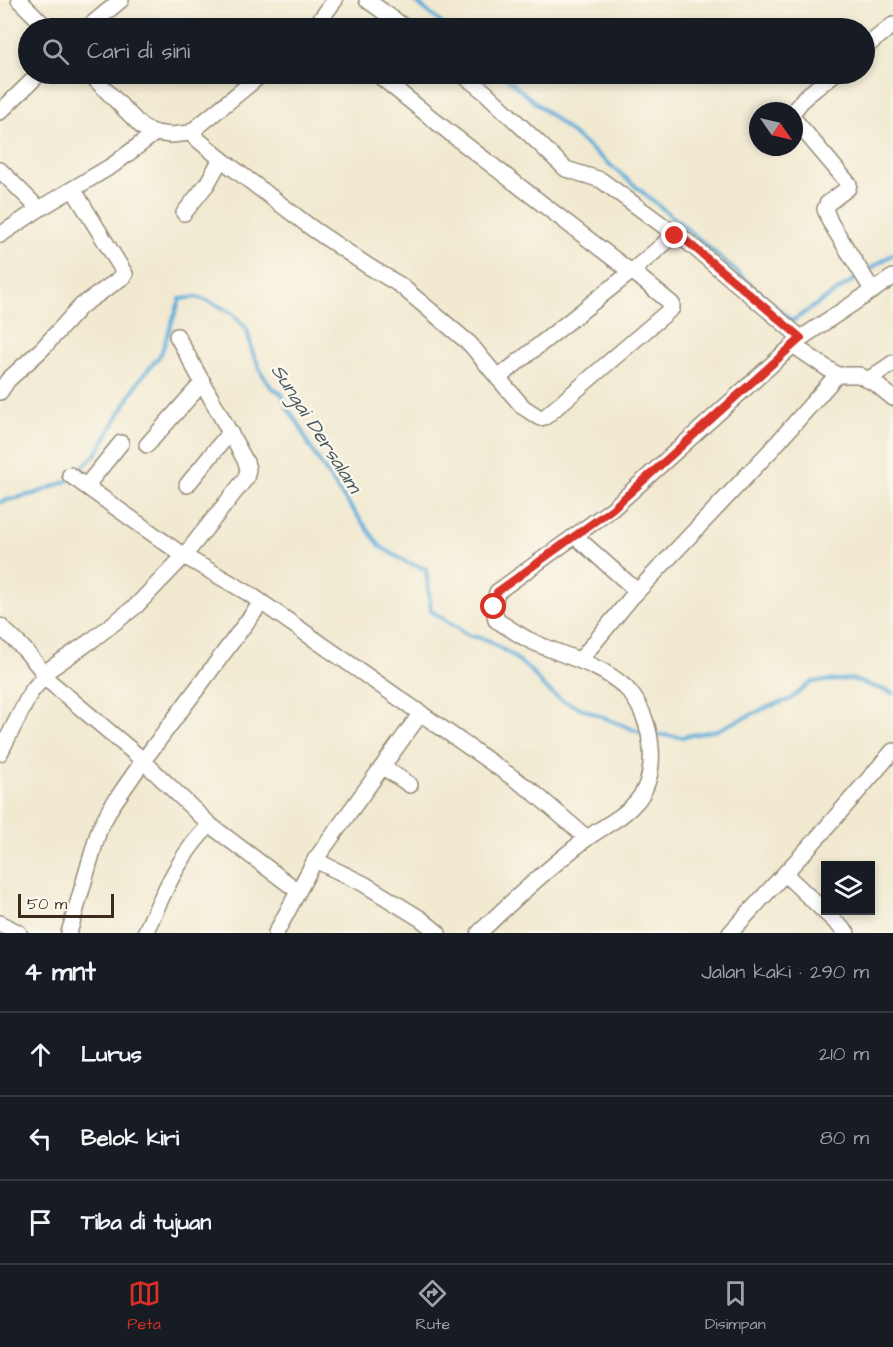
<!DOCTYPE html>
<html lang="id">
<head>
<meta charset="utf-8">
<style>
  :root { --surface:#171b24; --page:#20242c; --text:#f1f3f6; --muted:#9ea1a6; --line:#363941; --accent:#d93025 }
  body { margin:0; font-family:"Architects Daughter",sans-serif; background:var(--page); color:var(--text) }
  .controls { position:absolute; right:18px; bottom:18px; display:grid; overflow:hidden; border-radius:0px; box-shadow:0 3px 9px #0003 }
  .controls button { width:54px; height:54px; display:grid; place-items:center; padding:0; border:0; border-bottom:2px solid var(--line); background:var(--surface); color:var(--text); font:30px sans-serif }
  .compass { position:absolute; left:749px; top:102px; width:54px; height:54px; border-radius:50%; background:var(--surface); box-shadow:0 3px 9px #0003; rotate:124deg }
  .scale { position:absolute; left:18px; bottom:15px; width:96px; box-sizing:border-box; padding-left:6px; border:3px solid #3b2a1e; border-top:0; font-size:16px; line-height:21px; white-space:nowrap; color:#3b2a1e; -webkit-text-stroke:4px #fbf7ec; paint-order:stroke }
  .stop { position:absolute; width:18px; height:18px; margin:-14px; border:4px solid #d93025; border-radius:50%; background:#fff }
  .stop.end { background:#d93025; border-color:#fff; box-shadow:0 2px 6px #0008 }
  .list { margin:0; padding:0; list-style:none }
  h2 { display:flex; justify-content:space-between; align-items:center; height:78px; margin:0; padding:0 24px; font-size:26px }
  h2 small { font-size:20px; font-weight:400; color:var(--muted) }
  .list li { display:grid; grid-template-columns:39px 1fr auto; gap:18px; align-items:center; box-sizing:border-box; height:84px; padding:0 24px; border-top:2px solid var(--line) }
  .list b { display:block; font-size:22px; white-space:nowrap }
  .list em { font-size:20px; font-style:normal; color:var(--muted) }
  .icon { flex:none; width:33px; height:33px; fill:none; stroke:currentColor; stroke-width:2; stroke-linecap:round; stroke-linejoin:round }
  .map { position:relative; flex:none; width:893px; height:933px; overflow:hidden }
  .search { position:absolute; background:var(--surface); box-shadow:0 3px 9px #0003; left:18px; right:18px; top:18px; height:66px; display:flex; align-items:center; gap:15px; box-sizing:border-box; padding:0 21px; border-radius:33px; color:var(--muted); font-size:22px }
  .sheet { height:330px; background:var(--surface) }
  nav { display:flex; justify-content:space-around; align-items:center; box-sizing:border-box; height:84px; border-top:2px solid var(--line); background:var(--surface); font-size:16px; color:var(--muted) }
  nav a { display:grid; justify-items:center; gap:3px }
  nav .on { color:var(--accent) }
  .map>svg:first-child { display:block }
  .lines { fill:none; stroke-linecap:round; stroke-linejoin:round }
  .stream { stroke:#5eacd8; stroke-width:4 }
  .minor-casing { stroke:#968a77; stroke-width:18 }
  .minor { stroke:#fff; stroke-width:15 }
  .route { stroke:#d93025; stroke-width:8 }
  .labels { text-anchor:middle; stroke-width:5; stroke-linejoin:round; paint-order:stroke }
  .water-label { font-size:20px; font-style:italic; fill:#47585f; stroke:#fbf7ec }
</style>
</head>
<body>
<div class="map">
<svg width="893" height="933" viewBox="0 0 893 933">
  <rect width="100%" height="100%" fill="#fbf7ec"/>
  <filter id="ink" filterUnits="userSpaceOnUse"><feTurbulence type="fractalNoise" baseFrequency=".0167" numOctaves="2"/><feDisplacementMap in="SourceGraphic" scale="12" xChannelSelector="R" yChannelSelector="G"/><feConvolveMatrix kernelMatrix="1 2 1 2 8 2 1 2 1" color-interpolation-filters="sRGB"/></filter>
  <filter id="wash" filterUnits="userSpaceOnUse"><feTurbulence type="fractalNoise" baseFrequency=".008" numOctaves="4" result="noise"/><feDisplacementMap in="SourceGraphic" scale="24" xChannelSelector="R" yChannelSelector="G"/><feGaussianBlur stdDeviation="1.35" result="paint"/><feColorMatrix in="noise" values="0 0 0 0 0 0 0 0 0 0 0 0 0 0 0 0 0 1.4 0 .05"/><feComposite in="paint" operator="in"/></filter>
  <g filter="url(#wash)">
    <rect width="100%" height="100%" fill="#f1e9d0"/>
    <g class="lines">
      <g class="stream">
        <polyline points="414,0 447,28"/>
        <polyline points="501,74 699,239 792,321 858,277"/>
        <polyline points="864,273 893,254"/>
        <polyline points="75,474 96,454 138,382 161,354 180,299 197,297 215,304 233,314 247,329 252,351 262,374 271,387 282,394 288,409 300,426 308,444 338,490 381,547 406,562 426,569 431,611 468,635 488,640 510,654 532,672 544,687 561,700 637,731 644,733"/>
        <polyline points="0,502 37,493 70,480"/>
        <polyline points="652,734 682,737 717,730 770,706 789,700 812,682 851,679 893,693"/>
      </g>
    </g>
  </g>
  <g filter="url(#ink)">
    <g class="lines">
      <defs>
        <g id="minor">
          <polyline points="19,0 47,28"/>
          <polyline points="367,0 406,28"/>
          <polyline points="87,28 121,0"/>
          <polyline points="314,28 335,0"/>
          <polyline points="864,48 893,25"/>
          <polyline points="90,74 142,127 155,133 171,135 190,133 262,74"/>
          <polyline points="377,74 450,133 631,272 672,237 676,235 683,238 801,338 893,277"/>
          <polyline points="462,74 486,93 566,169 601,180 676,235"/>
          <polyline points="794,111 804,98 834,74"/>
          <polyline points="0,112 39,74"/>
          <polyline points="794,119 849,184 848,188 827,204 825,209 830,222 873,291"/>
          <polyline points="190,133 221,159 313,229 368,266 400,285 470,344 498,378 631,272"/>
          <polyline points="0,170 39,209 113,165 155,133"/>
          <polyline points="184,213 207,184 221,159"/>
          <polyline points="0,235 39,209"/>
          <polyline points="793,345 837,375 859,375 876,384 893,398"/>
          <polyline points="498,378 523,407 540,418 545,417 672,308 672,304 632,271"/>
          <polyline points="868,380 893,363"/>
          <polyline points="0,392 8,380 42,349 81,306 124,276 125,274 73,189"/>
          <polyline points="147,445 203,382"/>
          <polyline points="70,475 184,556 246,478 248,469 246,462 177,336"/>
          <polyline points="187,485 230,432"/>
          <polyline points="86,486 121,443"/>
          <polyline points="575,536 637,591"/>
          <polyline points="0,626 24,649 45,674"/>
          <polyline points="580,660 631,598 772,449 837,375"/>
          <polyline points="43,676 138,756 210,825"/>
          <polyline points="0,753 31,692 50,669 92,640 136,606 184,556 248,593 532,791 587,838"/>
          <polyline points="383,767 410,785"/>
          <polyline points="315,860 421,713"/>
          <polyline points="785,874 847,933"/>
          <polyline points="0,923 19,933"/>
          <polyline points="69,933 99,830 111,807 143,761 261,603"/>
          <path d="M145 933C163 895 179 854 210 825L298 891"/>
          <polyline points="276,933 315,860 364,884 421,919 438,933"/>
          <path d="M479 933C513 900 548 868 586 839 603 826 623 818 637 801 662 772 652 713 625 687 596 661 560 656 527 639 516 633 506 626 496 620L494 607 497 592 612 509 801 338"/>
          <polyline points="730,933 820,835 893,751"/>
        </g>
      </defs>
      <use href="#minor" class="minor-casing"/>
      <use href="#minor" class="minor"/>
    </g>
  </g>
  <g class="lines" filter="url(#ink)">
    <polyline class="route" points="494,607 497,592 612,509 801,338 683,238 675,236"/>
  </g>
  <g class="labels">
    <g class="water-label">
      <text transform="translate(317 428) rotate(57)" y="7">Sungai Dersalam</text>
    </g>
  </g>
</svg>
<div class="controls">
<button><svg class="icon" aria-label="layers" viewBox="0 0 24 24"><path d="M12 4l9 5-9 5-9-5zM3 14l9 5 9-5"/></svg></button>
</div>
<svg class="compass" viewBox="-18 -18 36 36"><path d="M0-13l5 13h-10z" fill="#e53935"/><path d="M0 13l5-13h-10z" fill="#9ea1a6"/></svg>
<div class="scale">50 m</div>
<div class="stop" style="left:494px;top:607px"></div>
<div class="stop end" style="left:675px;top:236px"></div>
<div class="search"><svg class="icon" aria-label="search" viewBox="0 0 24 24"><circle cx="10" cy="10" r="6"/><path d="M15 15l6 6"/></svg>Cari di sini</div>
</div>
<section class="sheet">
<h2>4 mnt<small>Jalan kaki · 290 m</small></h2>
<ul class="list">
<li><svg class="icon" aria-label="ahead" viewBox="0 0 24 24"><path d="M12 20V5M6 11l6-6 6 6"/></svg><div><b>Lurus</b></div><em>210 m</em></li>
<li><svg class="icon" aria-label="left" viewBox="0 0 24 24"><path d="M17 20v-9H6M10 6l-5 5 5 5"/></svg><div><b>Belok kiri</b></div><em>80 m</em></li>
<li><svg class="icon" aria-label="arrive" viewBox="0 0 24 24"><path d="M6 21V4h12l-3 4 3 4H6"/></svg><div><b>Tiba di tujuan</b></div></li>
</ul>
</section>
<nav>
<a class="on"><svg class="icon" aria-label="map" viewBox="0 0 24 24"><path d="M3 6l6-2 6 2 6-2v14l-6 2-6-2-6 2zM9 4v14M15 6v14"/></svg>Peta</a>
<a><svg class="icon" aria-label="directions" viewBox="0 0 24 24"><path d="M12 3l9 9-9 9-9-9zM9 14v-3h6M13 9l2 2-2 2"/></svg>Rute</a>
<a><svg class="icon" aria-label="saved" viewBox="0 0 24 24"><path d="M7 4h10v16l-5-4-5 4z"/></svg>Disimpan</a>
</nav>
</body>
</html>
